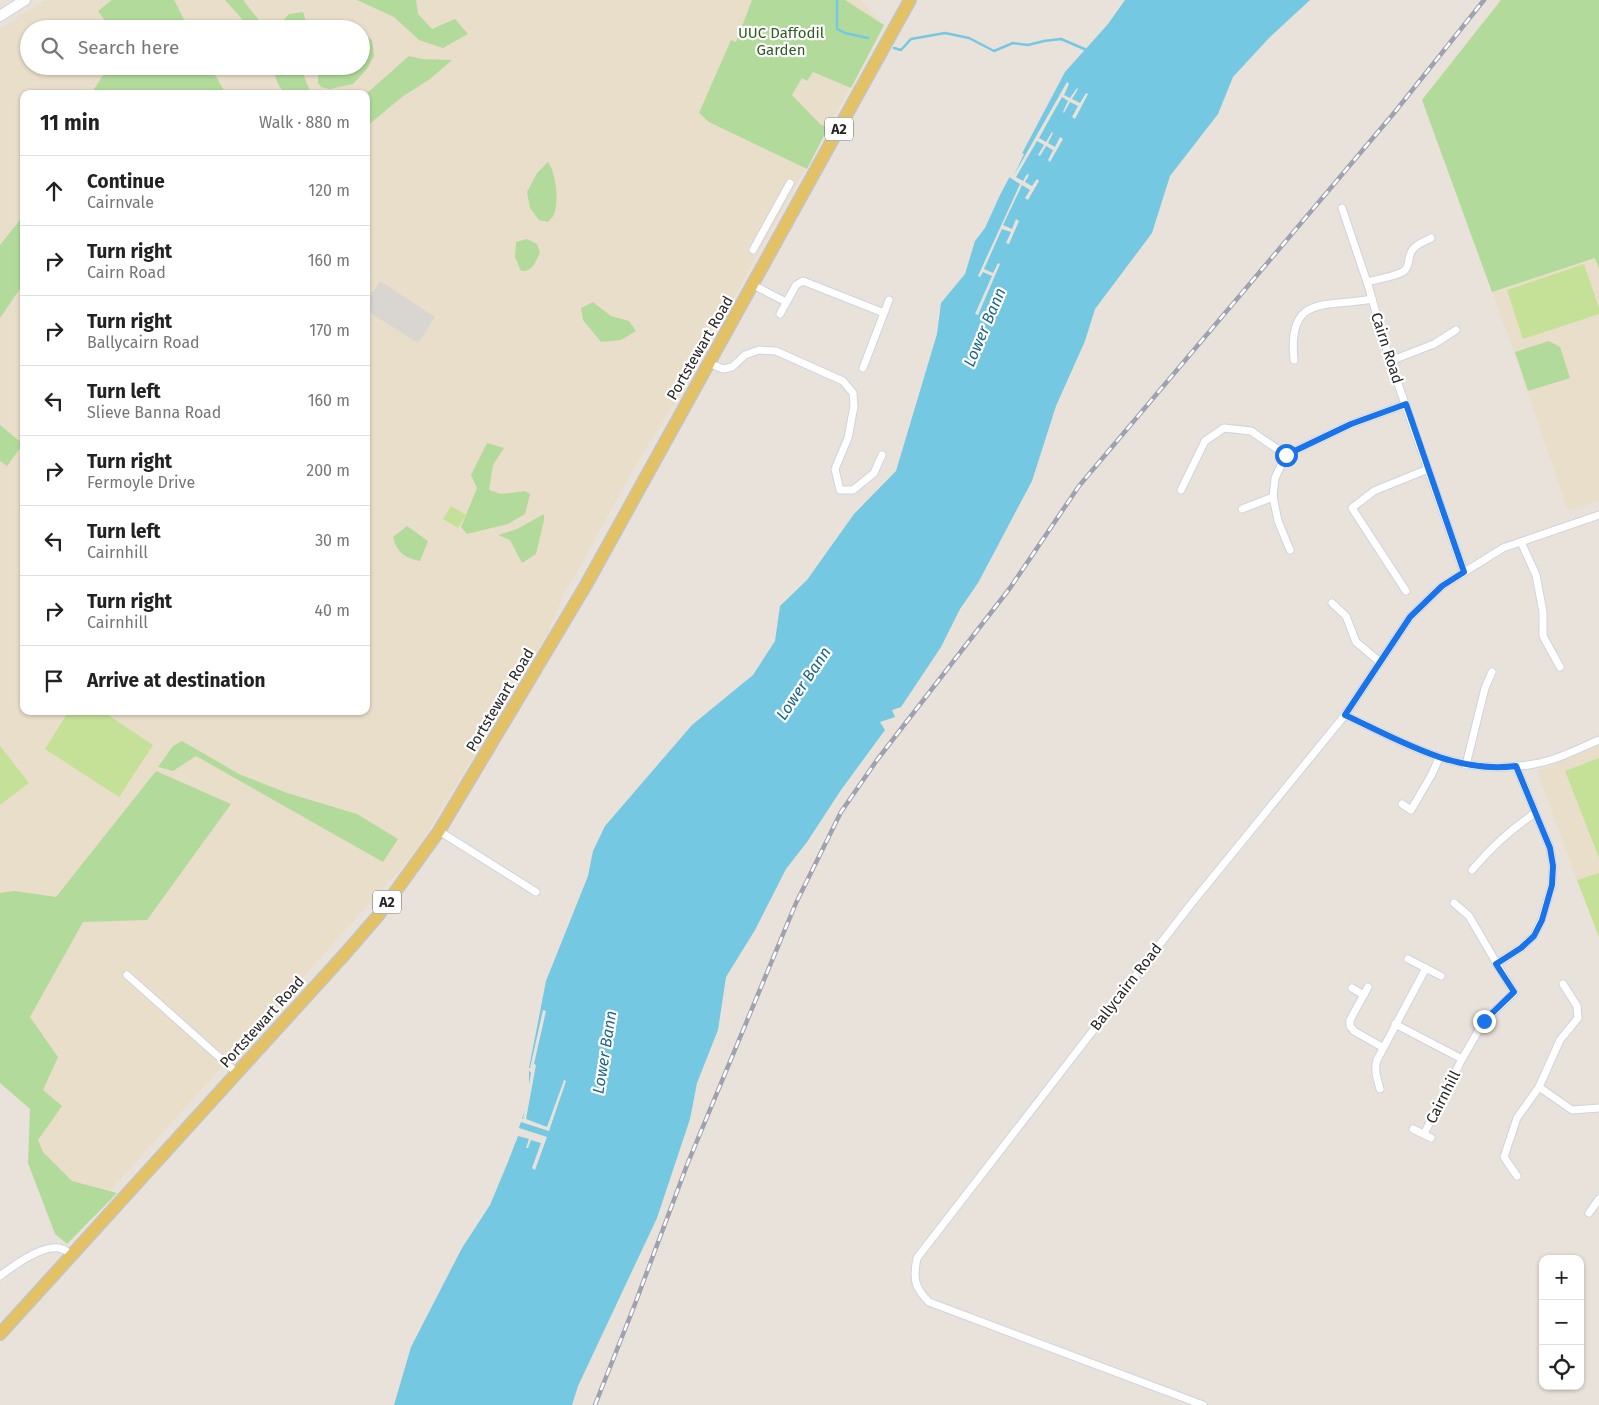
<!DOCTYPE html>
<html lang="en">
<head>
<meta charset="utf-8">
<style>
  :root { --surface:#fff; --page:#f6f6f6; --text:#222; --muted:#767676; --line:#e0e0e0 }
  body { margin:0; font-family:"Fira Sans",sans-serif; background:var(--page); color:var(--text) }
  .controls { position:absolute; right:15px; bottom:15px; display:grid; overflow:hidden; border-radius:10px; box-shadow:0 1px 4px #0004 }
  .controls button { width:45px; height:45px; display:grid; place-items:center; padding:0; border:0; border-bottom:1px solid var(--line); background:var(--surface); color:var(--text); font:25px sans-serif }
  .stop { position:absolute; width:15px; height:15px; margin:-11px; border:4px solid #1a73e8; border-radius:50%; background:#fff }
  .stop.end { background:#1a73e8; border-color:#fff; box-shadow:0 1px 5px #0008 }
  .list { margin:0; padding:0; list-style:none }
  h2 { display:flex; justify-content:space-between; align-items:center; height:65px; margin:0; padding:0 20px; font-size:21px }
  h2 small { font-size:16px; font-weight:400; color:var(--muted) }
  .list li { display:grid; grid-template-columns:32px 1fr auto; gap:15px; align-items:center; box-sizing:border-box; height:70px; padding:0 20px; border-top:1px solid var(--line) }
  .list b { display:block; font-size:19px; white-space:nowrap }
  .list p { margin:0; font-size:16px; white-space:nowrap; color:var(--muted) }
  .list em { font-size:16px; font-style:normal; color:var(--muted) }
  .icon { flex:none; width:28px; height:28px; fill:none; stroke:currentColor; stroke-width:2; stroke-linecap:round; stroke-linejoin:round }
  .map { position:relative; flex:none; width:1599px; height:1405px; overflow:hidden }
  .search { position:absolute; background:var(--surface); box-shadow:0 1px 4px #0004; left:20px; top:20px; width:350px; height:55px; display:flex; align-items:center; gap:12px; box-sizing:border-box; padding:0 18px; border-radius:28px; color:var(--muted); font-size:19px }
  .panel { position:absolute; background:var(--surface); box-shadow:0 1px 4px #0004; left:20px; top:90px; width:350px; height:625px; border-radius:10px }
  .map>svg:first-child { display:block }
  .education { fill:#e9deca; fill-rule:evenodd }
  .green { fill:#b2db9b }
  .pitch { fill:#c4e197 }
  .plaza { fill:#d9d5d0 }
  .water { fill:#75c8e2 }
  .pier { fill:#e9e2da }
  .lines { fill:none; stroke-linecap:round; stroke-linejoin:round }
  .stream { stroke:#75c8e2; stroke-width:2.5 }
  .minor-casing { stroke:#cfd3df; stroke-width:9 }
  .secondary-casing { stroke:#cfd3df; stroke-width:12 }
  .primary-casing { stroke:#c3c3c3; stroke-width:14 }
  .minor { stroke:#fff; stroke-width:7 }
  .secondary { stroke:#fff; stroke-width:10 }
  .primary { stroke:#e3c265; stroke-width:11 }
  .rail-casing { stroke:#9da1b0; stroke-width:4.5 }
  .rail { stroke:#fff; stroke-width:2.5; stroke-dasharray:8; stroke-linecap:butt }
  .route { stroke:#1a73e8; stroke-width:6 }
  .labels { text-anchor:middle; stroke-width:4.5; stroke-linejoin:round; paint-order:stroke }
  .shield { fill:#fff; stroke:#686868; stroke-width:1 }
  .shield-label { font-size:14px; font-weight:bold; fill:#272727 }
  .park-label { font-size:15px; fill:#2d5c1f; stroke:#fff }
  .street-label { font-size:15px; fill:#272727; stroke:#fff }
  .water-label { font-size:16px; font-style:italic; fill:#19668a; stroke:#fff }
</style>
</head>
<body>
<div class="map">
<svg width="1599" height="1405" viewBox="0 0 1599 1405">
  <rect width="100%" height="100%" fill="#e9e2da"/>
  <g class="education">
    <path d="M44 0H861L884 26 681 393 635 466 584 560 566 589 547 635 419 846 397 873 91 1212 35 1147 43 1106 0 1066V29ZM29 29H361V66H29ZM24 94H366V711H24Z"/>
    <polygon points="1500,0 1599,0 1599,501 1568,511 1515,355 1422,100"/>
    <polygon points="1599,746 1599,937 1577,880 1537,771"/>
  </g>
  <g class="green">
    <polygon points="112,0 174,0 189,29 111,29 98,11"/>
    <polygon points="225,0 243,0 266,29 251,29"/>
    <polygon points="357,0 416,0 418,14 432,29 455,19 468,34 443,48 419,40 394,17"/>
    <polygon points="752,0 845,0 884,25 851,88 813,72 807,81 802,78 792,95 820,124 828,128 807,169 709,122 699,113 731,40 736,42"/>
    <polygon points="1501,0 1599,0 1599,269 1595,258 1492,292 1422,100"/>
    <polygon points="303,12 306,22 303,29 276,29 289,14"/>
    <polygon points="361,34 372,40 374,56 367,69 353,84 330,89 321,87 318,83 318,74 328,66 361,66"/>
    <polygon points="409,56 422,59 452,60 430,79 402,97 366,127 366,94"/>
    <polygon points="109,66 210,66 226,94 91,94"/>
    <path d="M272 66H300L311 94C281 94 281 95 272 66Z"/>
    <path d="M548 162C556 172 560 205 553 216 552 218 550 220 548 222L539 220 530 208 527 192 537 173Z"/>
    <polygon points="24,215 24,283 0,318 0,245"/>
    <path d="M527 239 537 244 540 253C535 262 533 272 521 271L515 257 516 242Z"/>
    <polygon points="593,302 611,316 629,321 636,331 621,340 601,342 583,320 581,308"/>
    <polygon points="1549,341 1560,347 1570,378 1528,391 1515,352"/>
    <polygon points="0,425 23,444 7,466 0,461"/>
    <polygon points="487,443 504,448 493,465 489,490 501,494 525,491 530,494 525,514 508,524 467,534 461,527 477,488 471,475"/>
    <polygon points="544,514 544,520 536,554 522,563 510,540 498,535 517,529"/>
    <path d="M407 526 428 541 420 561C405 558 397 553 393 537Z"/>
    <polygon points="182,741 239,774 287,793 357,814 398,839 383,862 196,756 173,771 158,767 173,746"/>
    <polygon points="156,771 231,804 147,920 83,922 30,1017 58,1057 43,1090 62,1106 38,1140 43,1152 72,1181 117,1193 67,1244 55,1234 28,1163 30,1109 0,1083 0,893 15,891 56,897"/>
  </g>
  <g class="pitch">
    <polygon points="1584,264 1599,308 1599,314 1523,339 1507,290"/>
    <polygon points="451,506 466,515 458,528 443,519"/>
    <polygon points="69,711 102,711 153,745 119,797 45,749"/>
    <polygon points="0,746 29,783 0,805"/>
    <polygon points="1599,758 1599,858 1565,771"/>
    <polygon points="1599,873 1599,937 1577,880"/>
  </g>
  <polygon class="plaza" points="380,281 435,317 418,343 366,310 366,303"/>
  <polygon class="water" points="1125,0 1310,0 1269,38 1233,77 1218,114 1170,176 1152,233 1095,309 1085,341 1056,406 1032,481 978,583 960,609 941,647 901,707 892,710 895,717 880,722 885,730 841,790 807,842 786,869 755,930 726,977 718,1030 697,1083 690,1119 657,1218 578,1386 572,1405 394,1405 411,1347 462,1248 490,1205 505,1169 529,1098 529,1068 546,981 588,876 593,851 605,826 692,725 753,675 775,641 780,606 807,580 854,514 896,471 937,334 941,303 965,274 975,241 985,228 1000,195 1065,72 1108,24"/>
  <g class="pier">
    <polygon points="1067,82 1069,84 1064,95 1070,98 1077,88 1078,89 1072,99 1080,103 1086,93 1088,94 1075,119 1072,117 1078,106 1070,102 1064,113 1063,112 1068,101 1062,97 1039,138 1046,142 1052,132 1053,133 1048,143 1055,147 1060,137 1063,139 1050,162 1048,160 1053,150 1046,146 1040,156 1038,155 1044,145 1037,141 1016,177 1023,181 1027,174 1029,175 1025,182 1032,186 1037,179 1039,181 1028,200 1025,198 1030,190 1022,185 1003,225 1012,229 1016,219 1019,221 1009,244 1006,243 1011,232 1002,229 984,269 993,273 998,263 1000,264 978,315 975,314 992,276 983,272 980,277 978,276 1020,184 1009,177 1020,152 1024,154 1014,175"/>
    <polygon points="543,1010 546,1011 534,1064 536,1065 526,1119 547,1127 564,1080 566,1081 549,1131 518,1121 519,1118 523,1119 531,1073 527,1068 530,1068"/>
    <polygon points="516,1127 547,1137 535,1170 532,1168 541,1143 531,1140 528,1148 526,1148 529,1139 518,1136 506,1167 504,1166"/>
  </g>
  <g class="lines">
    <g class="stream">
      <polyline points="837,0 837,29 845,33 868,38"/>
      <polyline points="894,48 901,50 911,39 945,33 969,38 994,51 1013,43 1028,45 1044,41 1061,39 1089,51"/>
    </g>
    <defs>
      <g id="minor">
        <polyline points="1342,208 1368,285 1390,361 1464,572"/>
        <polyline points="753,250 790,183"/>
        <path d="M1367 282C1376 279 1400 276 1405 270 1409 266 1408 261 1410 255 1412 246 1423 242 1431 238"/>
        <polyline points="753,285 786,302"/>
        <polyline points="780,314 796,285 803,281 884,313"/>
        <path d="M1294 360C1287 293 1326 308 1372 299"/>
        <polyline points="1390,361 1434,344 1456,330"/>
        <polyline points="709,363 723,369 732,367 745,355 759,350 776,351 843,381 853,393 854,406 848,438 835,469 840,490 853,490 874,473 882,455"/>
        <polyline points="863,368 889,300"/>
        <polyline points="1181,490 1205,441 1224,428 1251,431 1286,455"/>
        <polyline points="1242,509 1273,497"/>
        <polyline points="1521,542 1536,575 1543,612 1543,636 1560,667"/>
        <polyline points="1290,550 1278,521 1273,497 1275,478 1286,455 1351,424 1406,404"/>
        <polyline points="1406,591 1352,508 1374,491 1428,469"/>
        <polyline points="1332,603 1346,616 1356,642 1380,662"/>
        <path d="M1345 715C1410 745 1460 778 1534 764 1557 760 1578 749 1599 740"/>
        <polyline points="1466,765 1485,688 1492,672"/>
        <polyline points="1402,804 1411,810 1432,774 1439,758"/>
        <polyline points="439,831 536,892"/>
        <path d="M1472 870C1493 846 1509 831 1535 813"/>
        <polyline points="1408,959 1441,976"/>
        <polyline points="1496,964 1521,948 1534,936 1542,919 1552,885 1553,867 1550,848 1516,766"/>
        <polyline points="127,975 237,1073"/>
        <polyline points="1563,984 1577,1006 1578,1018 1560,1040 1539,1087 1572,1110 1599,1108"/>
        <polyline points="1368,987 1350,1020 1350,1026 1354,1031 1382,1047"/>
        <polyline points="1352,988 1364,995"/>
        <polyline points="1395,1024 1462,1059"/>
        <path d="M1380 1089C1377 1079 1374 1070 1377 1060L1426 968"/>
        <polyline points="1413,1129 1431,1138"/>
        <polyline points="1424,1134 1462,1059 1484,1021 1514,993 1469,916 1454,903"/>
        <polyline points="1517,1176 1504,1157 1517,1118 1539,1087"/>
        <polyline points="1589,1213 1599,1199"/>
        <path d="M0 1276C13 1266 45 1242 62 1249 66 1250 69 1253 71 1256"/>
        <path d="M1203 1405 929 1302C914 1287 913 1278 917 1258L1191 904 1345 715 1410 617 1442 586 1503 548 1599 515"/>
      </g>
      <polyline id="secondary" points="0,16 25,0"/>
      <polyline id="primary" points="0,1334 344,955 377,917 439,831 586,585 910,0"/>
    </defs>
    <use href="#minor" class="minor-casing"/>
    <use href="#secondary" class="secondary-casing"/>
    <use href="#primary" class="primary-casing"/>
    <use href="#minor" class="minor"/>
    <use href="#secondary" class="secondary"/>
    <use href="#primary" class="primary"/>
    <defs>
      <polyline id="rail" points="595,1405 635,1304 687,1165 796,903 841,812 877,760 1010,588 1079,486 1394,113 1484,0"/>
    </defs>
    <use href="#rail" class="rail-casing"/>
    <use href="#rail" class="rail"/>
  </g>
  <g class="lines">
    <path class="route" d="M1286 455 1351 424 1406 404 1464 572 1442 586 1410 617 1345 715C1399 740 1454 774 1516 766L1550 848 1553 866 1552 885 1542 920 1534 936 1521 948 1496 964 1514 992 1484 1021"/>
  </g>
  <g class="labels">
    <g class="shield">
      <rect x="825" y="117.5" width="28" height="23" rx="4"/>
      <rect x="373" y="890.5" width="28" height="23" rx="4"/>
    </g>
    <g class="shield-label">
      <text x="839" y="134">A2</text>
      <text x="387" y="907">A2</text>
    </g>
    <g class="park-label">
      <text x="781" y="38">UUC Daffodil<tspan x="781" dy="17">Garden</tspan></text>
    </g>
    <g class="street-label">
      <text transform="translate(700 348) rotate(-60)" y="5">Portstewart Road</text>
      <text transform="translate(1387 348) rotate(72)" y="5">Cairn Road</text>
      <text transform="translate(500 700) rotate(-59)" y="5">Portstewart Road</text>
      <text transform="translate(1126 987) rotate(-52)" y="5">Ballycairn Road</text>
      <text transform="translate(262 1022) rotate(-48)" y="5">Portstewart Road</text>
      <text transform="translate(1443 1097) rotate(-63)" y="5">Cairnhill</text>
    </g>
    <g class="water-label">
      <text transform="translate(984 327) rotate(-67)" y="6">Lower Bann</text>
      <text transform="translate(803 683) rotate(-56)" y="6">Lower Bann</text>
      <text transform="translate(604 1052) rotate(-81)" y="6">Lower Bann</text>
    </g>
  </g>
</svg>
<div class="controls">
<button>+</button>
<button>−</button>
<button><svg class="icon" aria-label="locate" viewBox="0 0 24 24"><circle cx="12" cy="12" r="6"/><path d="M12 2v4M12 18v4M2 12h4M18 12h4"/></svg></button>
</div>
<div class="stop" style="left:1286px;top:455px"></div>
<div class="stop end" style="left:1484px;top:1021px"></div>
<div class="search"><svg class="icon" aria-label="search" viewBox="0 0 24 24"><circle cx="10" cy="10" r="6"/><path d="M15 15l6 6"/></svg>Search here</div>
<section class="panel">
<h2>11 min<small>Walk · 880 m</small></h2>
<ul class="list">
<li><svg class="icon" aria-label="ahead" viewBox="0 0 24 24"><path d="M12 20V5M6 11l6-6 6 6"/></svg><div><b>Continue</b><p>Cairnvale</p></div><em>120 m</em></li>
<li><svg class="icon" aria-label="right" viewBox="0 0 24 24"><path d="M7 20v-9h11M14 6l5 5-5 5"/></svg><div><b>Turn right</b><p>Cairn Road</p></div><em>160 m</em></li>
<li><svg class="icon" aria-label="right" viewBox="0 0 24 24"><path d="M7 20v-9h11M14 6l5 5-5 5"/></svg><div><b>Turn right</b><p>Ballycairn Road</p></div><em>170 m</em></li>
<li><svg class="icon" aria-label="left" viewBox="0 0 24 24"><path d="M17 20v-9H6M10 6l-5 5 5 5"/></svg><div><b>Turn left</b><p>Slieve Banna Road</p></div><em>160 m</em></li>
<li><svg class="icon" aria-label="right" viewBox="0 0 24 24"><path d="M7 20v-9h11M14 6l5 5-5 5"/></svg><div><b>Turn right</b><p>Fermoyle Drive</p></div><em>200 m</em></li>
<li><svg class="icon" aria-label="left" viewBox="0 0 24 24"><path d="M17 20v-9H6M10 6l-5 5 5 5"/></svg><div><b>Turn left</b><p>Cairnhill</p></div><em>30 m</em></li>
<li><svg class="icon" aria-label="right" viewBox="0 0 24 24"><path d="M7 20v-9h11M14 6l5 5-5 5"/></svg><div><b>Turn right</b><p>Cairnhill</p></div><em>40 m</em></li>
<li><svg class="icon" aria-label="arrive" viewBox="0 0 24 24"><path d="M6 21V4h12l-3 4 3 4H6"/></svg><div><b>Arrive at destination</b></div></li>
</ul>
</section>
</div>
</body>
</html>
